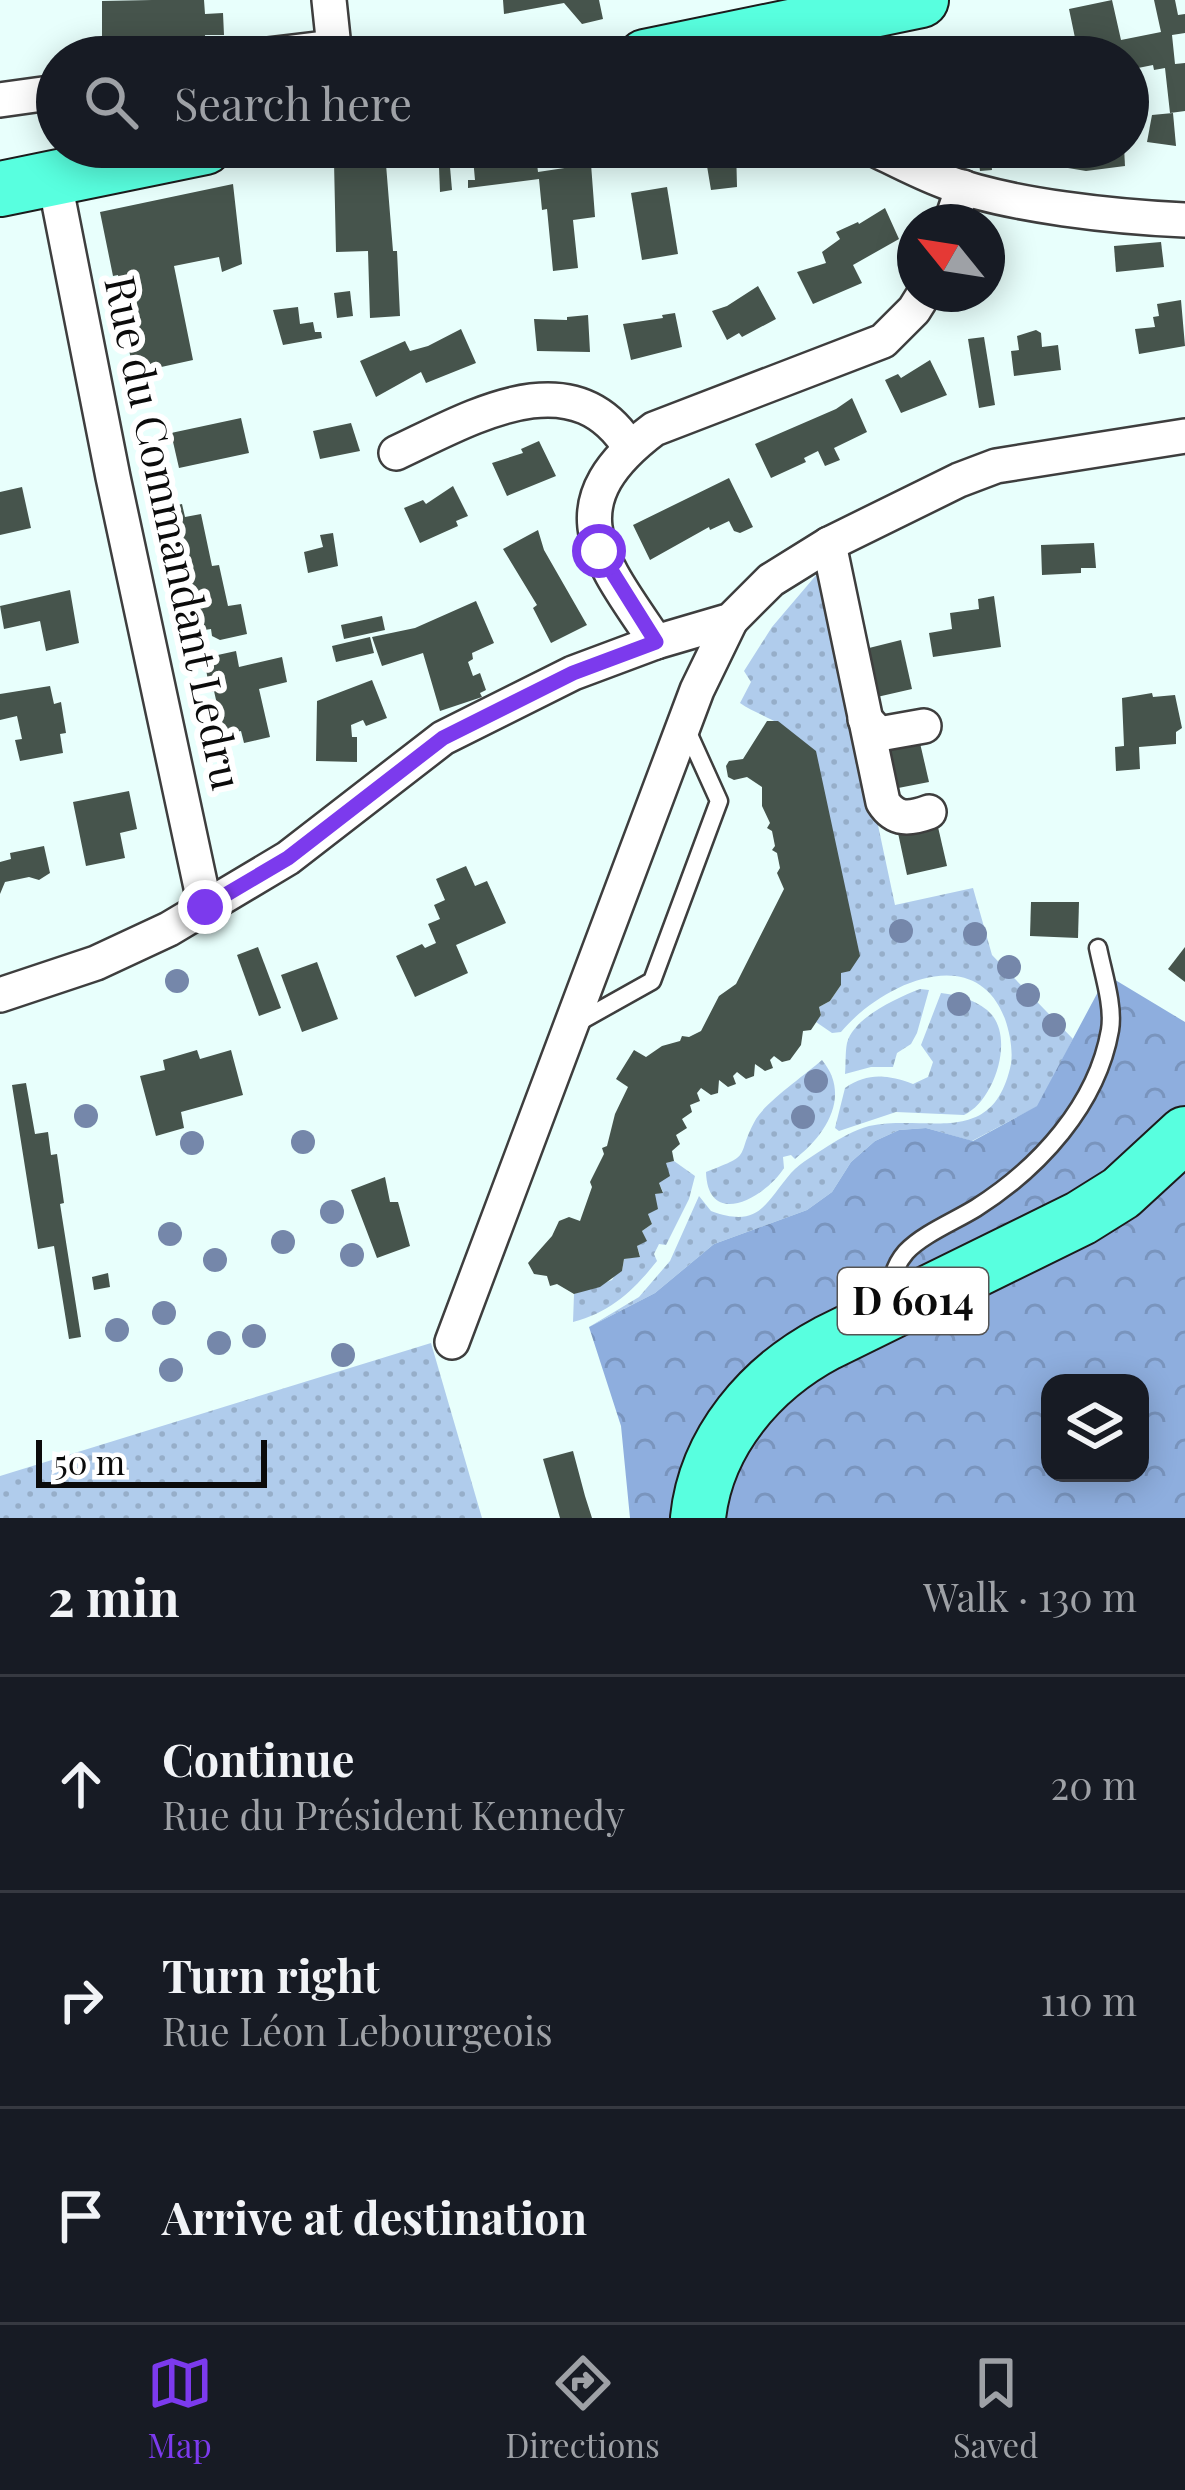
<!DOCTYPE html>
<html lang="en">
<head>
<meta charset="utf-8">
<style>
  :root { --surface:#171b24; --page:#242831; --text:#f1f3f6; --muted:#9ea1a6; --line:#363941; --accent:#7c3aed }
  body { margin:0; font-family:"Playfair Display",serif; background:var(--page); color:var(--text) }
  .controls { position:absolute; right:36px; bottom:36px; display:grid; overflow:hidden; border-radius:24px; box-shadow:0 6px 30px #0003 }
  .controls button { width:108px; height:108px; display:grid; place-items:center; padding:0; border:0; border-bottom:3px solid var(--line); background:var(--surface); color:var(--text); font:60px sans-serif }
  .compass { position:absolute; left:897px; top:204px; width:108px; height:108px; border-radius:50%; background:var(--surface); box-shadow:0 6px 30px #0003; rotate:300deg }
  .scale { position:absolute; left:36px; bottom:30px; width:231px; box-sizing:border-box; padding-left:12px; border:6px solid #0b0b0b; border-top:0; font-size:33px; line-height:42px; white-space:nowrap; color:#0b0b0b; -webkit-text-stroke:9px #fff; paint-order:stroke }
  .stop { position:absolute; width:36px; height:36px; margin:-27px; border:9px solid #7c3aed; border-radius:50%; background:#fff }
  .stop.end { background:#7c3aed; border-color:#fff; box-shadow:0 3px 12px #0008 }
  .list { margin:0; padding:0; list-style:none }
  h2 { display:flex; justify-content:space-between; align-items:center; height:156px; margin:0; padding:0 48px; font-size:51px }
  h2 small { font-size:39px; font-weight:400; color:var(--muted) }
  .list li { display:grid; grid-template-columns:78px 1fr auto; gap:36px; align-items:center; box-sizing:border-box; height:216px; padding:0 48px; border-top:3px solid var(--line) }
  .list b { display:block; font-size:45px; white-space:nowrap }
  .list p { margin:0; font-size:39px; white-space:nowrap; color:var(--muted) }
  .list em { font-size:39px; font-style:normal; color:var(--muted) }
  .icon { flex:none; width:66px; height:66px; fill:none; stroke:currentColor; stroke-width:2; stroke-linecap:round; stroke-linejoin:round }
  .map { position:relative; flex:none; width:1185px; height:1518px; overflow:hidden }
  .search { position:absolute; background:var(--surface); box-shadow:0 6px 30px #0003; left:36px; right:36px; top:36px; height:132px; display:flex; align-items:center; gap:30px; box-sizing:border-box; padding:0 42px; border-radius:66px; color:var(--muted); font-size:45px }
  .sheet { height:804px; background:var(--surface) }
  nav { display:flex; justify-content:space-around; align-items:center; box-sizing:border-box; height:168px; border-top:3px solid var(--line); background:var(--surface); font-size:33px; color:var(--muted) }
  nav a { display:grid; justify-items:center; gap:6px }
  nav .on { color:var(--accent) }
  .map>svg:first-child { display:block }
  .grass { fill:url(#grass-dots) }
  .forest { fill:url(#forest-crowns); fill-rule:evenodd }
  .building { fill:#46544c }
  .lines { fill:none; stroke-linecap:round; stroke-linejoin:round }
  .lane-casing { stroke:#3e3e3e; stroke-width:21 }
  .street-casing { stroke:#3e3e3e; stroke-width:38 }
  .primary-casing { stroke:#1c1c1c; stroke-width:58 }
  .lane { stroke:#fff; stroke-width:16 }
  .street { stroke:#fff; stroke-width:33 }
  .primary { stroke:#58ffdf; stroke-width:54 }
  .tree { fill:#7587aa }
  .route { stroke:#7c3aed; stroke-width:15 }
  .labels { text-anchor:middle; stroke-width:12; stroke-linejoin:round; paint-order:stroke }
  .shield { fill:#fff; stroke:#545454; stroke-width:3 }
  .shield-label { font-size:39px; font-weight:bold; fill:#0b0b0b }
  .street-label { font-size:42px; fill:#0b0b0b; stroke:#fff }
</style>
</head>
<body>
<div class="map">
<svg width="1185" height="1518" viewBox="0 0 1185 1518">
  <defs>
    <pattern id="grass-dots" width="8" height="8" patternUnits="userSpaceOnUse" patternTransform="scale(3)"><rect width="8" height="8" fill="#b0ccec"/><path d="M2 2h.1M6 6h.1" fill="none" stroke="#96aec9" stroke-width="1.8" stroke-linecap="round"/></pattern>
    <pattern id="forest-crowns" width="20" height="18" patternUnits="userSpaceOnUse" patternTransform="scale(3)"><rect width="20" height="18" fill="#8eaede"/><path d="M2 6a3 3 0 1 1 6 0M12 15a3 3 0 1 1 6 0" fill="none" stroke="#7994bd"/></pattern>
  </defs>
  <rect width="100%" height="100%" fill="#e8fffc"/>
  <g class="grass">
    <path d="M823 567 895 905 973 888 992 955 1073 1039 1038 1106 972 1141 926 1128 899 1130 875 1141 851 1162 832 1192 807 1210 714 1244 655 1293 589 1327 639 1297 670 1261 699 1196 711 1211C760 1229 765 1203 791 1173 801 1162 816 1154 828 1146 841 1138 854 1130 869 1126 929 1114 993 1149 1011 1064 1013 1051 1010 1033 1005 1019 975 939 880 985 841 1032L832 1033 816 1022 821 1015 819 1007 830 1001 841 985V973L795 738C789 724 757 715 740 703L751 682 744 671 772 627Z"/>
    <path d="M920 989 929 990 917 1033 911 1044 897 1053 893 1067H871L845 1074C846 1065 845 1053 847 1043 854 1017 897 998 920 989Z"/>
    <path d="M941 993C959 995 980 1001 992 1015 1014 1042 993 1102 964 1115L896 1112 839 1131 835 1128 845 1088C868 1072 888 1075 913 1084L928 1077 933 1062 921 1045Z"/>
    <path d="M822 1060C852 1096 825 1136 795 1159L791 1155 783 1157 784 1168C766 1197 708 1230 706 1172 756 1153 734 1158 756 1119 767 1101 805 1075 822 1060Z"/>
    <path d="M674 1161 695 1176 689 1199 666 1245 659 1244 654 1254 657 1261C633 1291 611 1312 573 1322L574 1294 612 1280 616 1273 622 1271 624 1259 640 1256 637 1246 646 1240 642 1231 652 1224 648 1214 655 1194 663 1192 659 1183 666 1163Z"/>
    <polygon points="431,1343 482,1518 0,1518 0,1476"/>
  </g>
  <path class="forest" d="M1107 975 1185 1022V1518H630L621 1426 589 1327 655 1293 714 1244 807 1210 832 1192 851 1162 875 1141 899 1130 926 1128 973 1141 1037 1106ZM1050 1383H1140V1473H1050Z"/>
  <g class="building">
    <polygon points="152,0 204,0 205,14 223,13 224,35 205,35 206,50 102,51 102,1"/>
    <polygon points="503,0 599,0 603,19 582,24 564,3 504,14"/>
    <polygon points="1112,0 1121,40 1161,32 1154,0 1175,0 1178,15 1185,14 1185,33 1172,35 1175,64 1185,63 1185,111 1170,113 1165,68 1154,70 1153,65 1128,70 1128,57 1079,57 1069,9"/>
    <polygon points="1173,113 1176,146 1147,142 1152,115"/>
    <polygon points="472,147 535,147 538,172 591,164 595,217 573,220 578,268 553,271 547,209 542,210 539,179 468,188 468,180 475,180"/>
    <polygon points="704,147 736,147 737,187 711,190 706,160 697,160 696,154 704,153"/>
    <polygon points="922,147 954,148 955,165 924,156"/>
    <polygon points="977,147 990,147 992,170 980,171"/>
    <polygon points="1067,147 1124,147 1125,166 1086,171 1068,168"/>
    <polygon points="385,152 393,251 397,251 400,316 370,318 368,251 336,252 334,162"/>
    <polygon points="439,167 450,167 452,190 440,192"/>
    <polygon points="233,184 242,264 222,272 219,257 174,266 193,360 134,373 122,318 127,317 118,275 113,276 100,212"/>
    <polygon points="667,187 678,254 642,260 631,193"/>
    <polygon points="885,208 899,239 853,265 862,283 813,304 797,272 826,263 822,252 840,239 836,232 858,222 859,224"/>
    <polygon points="1161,242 1164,267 1116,272 1114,246"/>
    <polygon points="758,286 776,319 742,337 739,333 727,340 712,311 727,306"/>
    <polygon points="350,291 353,316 337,318 334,293"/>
    <polygon points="1181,300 1185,346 1139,354 1135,329 1155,327 1153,317 1159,316 1157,304"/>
    <polygon points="298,307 300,324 313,322 315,332 321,332 322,338 283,345 273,310"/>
    <polygon points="675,313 682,347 631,360 623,324 663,318 662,315"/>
    <polygon points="588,315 590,352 537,351 534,319 567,320 567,317"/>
    <polygon points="461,329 476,363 426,383 421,372 376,397 360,361 405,341 410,351 428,346"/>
    <polygon points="1036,330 1041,333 1042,347 1058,345 1061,370 1014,376 1011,351 1019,350 1017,336"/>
    <polygon points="984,337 995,405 979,408 968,339"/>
    <polygon points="930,360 947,395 901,413 885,380 898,374 901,378"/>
    <polygon points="852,398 867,432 834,448 840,460 825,466 818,451 804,458 806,462 771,478 755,444 836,409"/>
    <polygon points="241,418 249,453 179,468 171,433"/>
    <polygon points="351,423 360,451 320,459 313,431"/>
    <polygon points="539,441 556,476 507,496 492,463 523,453 521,449"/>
    <polygon points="729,478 753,527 740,533 734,531 729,521 710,530 709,527 650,560 633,525"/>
    <polygon points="453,486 468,516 456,521 458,526 420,543 404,508 423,500 426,504"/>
    <polygon points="22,487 31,528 0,535 0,492"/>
    <polygon points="182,504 185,517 201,514 212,566 219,565 228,606 241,604 247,634 220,640 212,636 211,629 198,631 189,572 177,574 163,508"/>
    <polygon points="538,530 544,550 587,625 551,643 533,608 537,605 503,549"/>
    <polygon points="333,533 338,566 308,573 304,552 323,547 320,535"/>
    <polygon points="1094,543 1096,568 1081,568 1081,573 1042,575 1041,545"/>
    <polygon points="70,590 79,643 46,651 40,621 4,629 0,606"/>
    <polygon points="994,596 1001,647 933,657 929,633 952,629 950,613 979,609 978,599"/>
    <polygon points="476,601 494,643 472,653 473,659 468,662 473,676 480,673 486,690 480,693 482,697 440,711 423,653 382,666 372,637 415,628"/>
    <polygon points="382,616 385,630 344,639 341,625"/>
    <polygon points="370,637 374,653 336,662 332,646"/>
    <polygon points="901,640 912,689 877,697 865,649"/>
    <polygon points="236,651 239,667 282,657 287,682 259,689 270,737 244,743 241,731 224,735 214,691 210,692 204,658"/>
    <polygon points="372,680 387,718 366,726 363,720 351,725 352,737 357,737 357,762 316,761 317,701"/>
    <polygon points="50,686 54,704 61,702 66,733 60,734 63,753 20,761 15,740 22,739 17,716 0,720 0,694"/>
    <polygon points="1152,693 1153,697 1175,695 1182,728 1176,732 1176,744 1139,747 1140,769 1116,771 1115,747 1124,746 1122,698"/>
    <polygon points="767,721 778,721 816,751 860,956 850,971 841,973 841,985 830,1001 819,1007 821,1015 811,1030 803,1031 801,1045 790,1060 782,1062 774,1056 770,1060 773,1068 765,1071 755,1064 754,1076 746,1079 737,1072 733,1076 736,1084 728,1087 719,1080 718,1093 711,1095 701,1088 697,1093 700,1101 690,1105 692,1112 682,1119 687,1128 676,1135 680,1144 672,1151 674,1161 666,1163 670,1176 659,1183 663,1193 655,1194 658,1209 648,1214 652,1224 642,1231 647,1241 637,1246 640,1257 624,1259 622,1271 600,1287 574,1294 557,1284 550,1286 547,1276 534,1274 528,1263 552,1236 559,1221 569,1217 580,1221 592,1187 590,1182 604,1154 602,1148 607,1146 615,1114 628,1087 616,1079 634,1050 646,1057 662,1046 680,1041 682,1036 689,1037 701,1031 719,996 736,984 784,889 777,873 780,868 777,853 772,850 775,846 772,831 767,828 770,823 762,806 762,787 747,777 734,780 728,777 726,766 729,761 743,759"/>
    <polygon points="920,743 929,782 888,790 880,749"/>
    <polygon points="129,791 137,829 120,833 125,858 86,866 73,802"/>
    <polygon points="938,827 947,866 907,875 898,833"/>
    <polygon points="44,846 50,873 39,880 29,877 5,882 0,894 0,862 11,859 10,853"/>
    <polygon points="466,866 475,886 487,881 506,923 456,945 468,973 415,997 396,956 422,944 425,948 436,943 428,924 440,919 434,905 445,900 436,879"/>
    <polygon points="1031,902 1079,902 1078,938 1030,936"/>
    <polygon points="258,947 281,1008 259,1016 237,955"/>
    <polygon points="1185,947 1185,982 1168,969"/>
    <polygon points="317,962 338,1019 302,1032 281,975"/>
    <polygon points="197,1050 200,1059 231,1050 243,1095 181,1112 184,1128 156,1136 140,1076 165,1070 163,1060"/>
    <polygon points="26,1083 35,1134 48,1132 51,1155 57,1154 64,1203 60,1204 81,1337 69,1339 54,1246 38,1249 12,1085"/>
    <polygon points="385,1177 390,1202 398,1202 410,1246 377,1258 351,1190"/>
    <polygon points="108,1273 110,1287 94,1290 92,1277"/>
    <polygon points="573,1451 585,1496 592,1518 560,1518 543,1459"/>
  </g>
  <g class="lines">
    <defs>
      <g id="lane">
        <polyline points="577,1023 652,981 719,801 686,728"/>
        <path d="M894 1303C889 1285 893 1267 906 1252 923 1234 955 1221 976 1208 1039 1168 1097 1105 1110 1030 1114 1006 1103 973 1098 948"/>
      </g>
      <g id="street">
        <polyline points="329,0 335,57"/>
        <polyline points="252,57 334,47"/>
        <polyline points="0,100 57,92"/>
        <path d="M870 147C895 159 921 173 946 182 1011 206 1116 217 1185 220"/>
        <polyline points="54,178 113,477 205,906"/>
        <polyline points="951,222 963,187"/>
        <path d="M396 453C471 418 573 356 630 448"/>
        <path d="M829 544 883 802C895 821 910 819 929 812"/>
        <path d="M656 642C599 558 553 505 654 429L883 341 914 310 924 294"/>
        <polyline points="865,719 879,734 924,726"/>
        <polyline points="0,995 96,963 169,929 288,858 443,738 573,673 656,642 731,620 771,580 829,544 959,480 996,466 1185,436"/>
        <polyline points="452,1342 697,690 731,620"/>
      </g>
      <g id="primary">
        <polyline points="645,57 921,0"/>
        <polyline points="0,189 205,147"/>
        <path d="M698 1518C706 1441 761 1378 827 1343L1081 1218 1121 1193 1185 1134"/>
      </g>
    </defs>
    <use href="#lane" class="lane-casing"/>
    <use href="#street" class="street-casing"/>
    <use href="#primary" class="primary-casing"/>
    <use href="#lane" class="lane"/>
    <use href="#street" class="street"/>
    <use href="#primary" class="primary"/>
  </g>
  <g class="tree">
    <circle cx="901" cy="931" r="12"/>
    <circle cx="975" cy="934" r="12"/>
    <circle cx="1009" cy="967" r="12"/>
    <circle cx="177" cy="981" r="12"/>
    <circle cx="1028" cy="995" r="12"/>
    <circle cx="959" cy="1004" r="12"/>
    <circle cx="1054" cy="1025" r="12"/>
    <circle cx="816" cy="1081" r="12"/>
    <circle cx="86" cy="1116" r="12"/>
    <circle cx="803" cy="1117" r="12"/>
    <circle cx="303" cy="1142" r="12"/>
    <circle cx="192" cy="1143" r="12"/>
    <circle cx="332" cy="1212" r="12"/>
    <circle cx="170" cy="1234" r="12"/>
    <circle cx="283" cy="1242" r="12"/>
    <circle cx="352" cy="1255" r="12"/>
    <circle cx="215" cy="1260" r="12"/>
    <circle cx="164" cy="1313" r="12"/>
    <circle cx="117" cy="1330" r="12"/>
    <circle cx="254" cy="1336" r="12"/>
    <circle cx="219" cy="1343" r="12"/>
    <circle cx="343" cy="1355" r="12"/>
    <circle cx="171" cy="1370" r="12"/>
  </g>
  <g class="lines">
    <polyline class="route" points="205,907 288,858 443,738 573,673 656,642 599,551"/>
  </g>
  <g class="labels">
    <rect class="shield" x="838" y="1268" width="150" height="66" rx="9"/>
    <g class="shield-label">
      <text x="913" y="1315">D 6014</text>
    </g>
    <g class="street-label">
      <text transform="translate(173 533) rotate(78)" y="15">Rue du Commandant Ledru</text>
    </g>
  </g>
</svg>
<div class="controls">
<button><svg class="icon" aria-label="layers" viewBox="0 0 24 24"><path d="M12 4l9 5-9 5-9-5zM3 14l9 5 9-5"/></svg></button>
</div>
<svg class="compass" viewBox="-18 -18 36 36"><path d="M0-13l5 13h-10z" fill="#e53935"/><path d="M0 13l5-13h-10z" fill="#9ea1a6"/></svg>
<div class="scale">50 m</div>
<div class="stop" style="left:599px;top:551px"></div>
<div class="stop end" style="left:205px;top:907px"></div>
<div class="search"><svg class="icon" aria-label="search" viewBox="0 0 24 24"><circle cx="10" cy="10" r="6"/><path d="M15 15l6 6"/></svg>Search here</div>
</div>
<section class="sheet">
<h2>2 min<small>Walk · 130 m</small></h2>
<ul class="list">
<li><svg class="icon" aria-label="ahead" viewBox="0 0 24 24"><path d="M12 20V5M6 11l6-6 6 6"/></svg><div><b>Continue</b><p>Rue du Président Kennedy</p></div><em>20 m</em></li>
<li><svg class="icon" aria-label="right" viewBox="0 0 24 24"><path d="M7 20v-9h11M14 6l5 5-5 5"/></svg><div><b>Turn right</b><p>Rue Léon Lebourgeois</p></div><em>110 m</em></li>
<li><svg class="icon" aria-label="arrive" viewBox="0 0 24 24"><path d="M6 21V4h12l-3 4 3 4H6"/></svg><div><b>Arrive at destination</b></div></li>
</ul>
</section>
<nav>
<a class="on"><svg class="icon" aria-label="map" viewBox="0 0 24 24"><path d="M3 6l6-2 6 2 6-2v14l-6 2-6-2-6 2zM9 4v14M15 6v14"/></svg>Map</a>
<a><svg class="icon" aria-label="directions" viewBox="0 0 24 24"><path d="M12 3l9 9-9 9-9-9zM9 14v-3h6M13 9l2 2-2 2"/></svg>Directions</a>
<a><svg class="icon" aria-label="saved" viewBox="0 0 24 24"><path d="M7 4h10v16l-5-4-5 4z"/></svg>Saved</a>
</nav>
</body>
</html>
